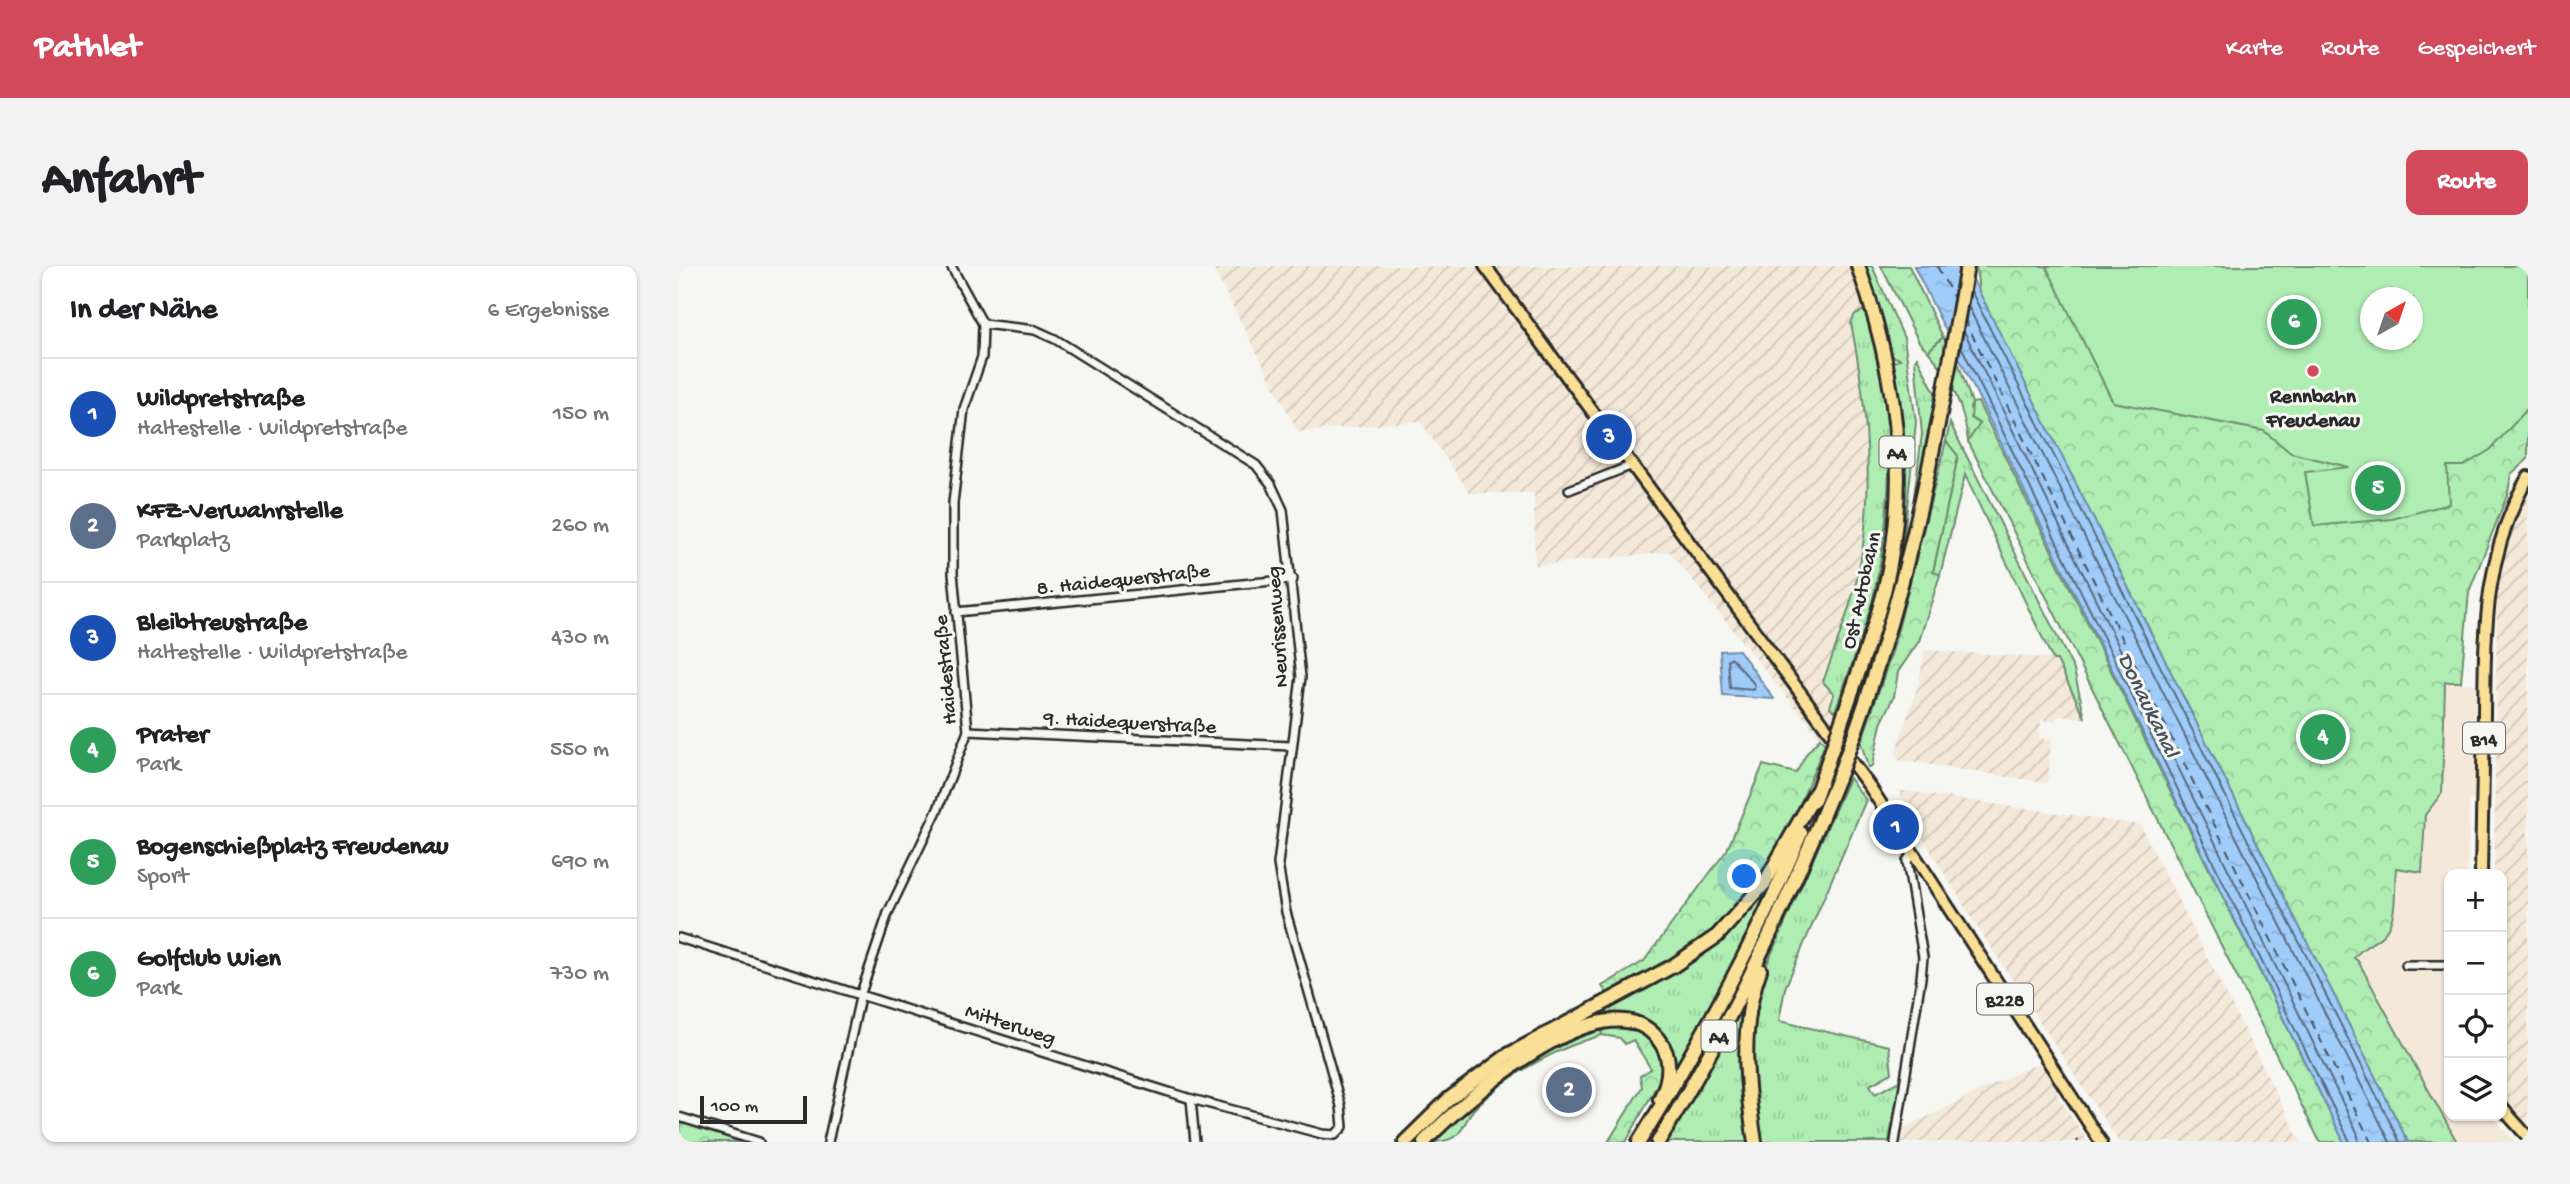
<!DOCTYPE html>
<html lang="de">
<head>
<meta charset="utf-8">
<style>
  :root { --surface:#fff; --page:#f2f2f2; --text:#202124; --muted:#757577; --line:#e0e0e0; --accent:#d1495b }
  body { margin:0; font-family:"Gochi Hand",sans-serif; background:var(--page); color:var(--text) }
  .controls { position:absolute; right:21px; bottom:21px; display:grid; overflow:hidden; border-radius:14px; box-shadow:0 2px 5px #0004 }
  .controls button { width:63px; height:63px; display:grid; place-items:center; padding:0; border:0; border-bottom:2px solid var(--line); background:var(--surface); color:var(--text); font:35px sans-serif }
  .compass { position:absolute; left:1681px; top:21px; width:63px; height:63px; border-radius:50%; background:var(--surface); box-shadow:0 2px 5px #0004; rotate:40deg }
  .scale { position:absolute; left:21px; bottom:18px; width:107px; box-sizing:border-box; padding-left:7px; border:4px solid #2b2b2b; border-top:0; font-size:19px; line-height:24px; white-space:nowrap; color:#2b2b2b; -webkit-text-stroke:5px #f6f6f2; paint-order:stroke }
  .you { position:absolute; left:1066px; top:611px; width:24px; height:24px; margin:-18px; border:5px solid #fff; border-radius:50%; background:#1a73e8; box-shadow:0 0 0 10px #1a73e833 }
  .badge { display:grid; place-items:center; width:46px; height:46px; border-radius:50%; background:var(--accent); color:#fff; font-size:23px; font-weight:700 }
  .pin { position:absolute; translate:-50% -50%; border:4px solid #fff; box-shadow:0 2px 7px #0006 }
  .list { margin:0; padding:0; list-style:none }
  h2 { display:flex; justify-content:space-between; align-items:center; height:91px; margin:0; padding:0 28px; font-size:30px }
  h2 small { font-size:23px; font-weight:400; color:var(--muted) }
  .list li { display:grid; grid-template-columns:46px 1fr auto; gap:21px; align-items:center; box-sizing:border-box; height:112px; padding:0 28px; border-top:2px solid var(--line) }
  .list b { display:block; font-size:26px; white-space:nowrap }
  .list p { margin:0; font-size:23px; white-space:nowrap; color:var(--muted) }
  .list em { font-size:23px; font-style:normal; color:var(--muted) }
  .icon { flex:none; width:38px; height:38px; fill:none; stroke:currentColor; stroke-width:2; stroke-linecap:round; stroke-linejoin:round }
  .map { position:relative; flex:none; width:1849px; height:876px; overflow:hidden; border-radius:14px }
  header { display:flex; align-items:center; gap:42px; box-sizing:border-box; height:98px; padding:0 35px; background:var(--accent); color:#fff }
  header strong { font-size:33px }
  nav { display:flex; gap:38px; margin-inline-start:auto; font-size:24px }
  .intro { display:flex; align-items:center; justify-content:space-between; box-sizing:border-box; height:168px; padding:0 42px }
  h1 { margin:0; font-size:49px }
  .button { padding:18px 32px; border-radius:14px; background:var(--accent); color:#fff; font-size:24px; font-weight:700 }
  main { display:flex; gap:42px; padding:0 42px }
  aside { flex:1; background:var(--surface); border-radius:14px; box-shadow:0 2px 5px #0004 }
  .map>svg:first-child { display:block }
  .built { fill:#f4e8d9 }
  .industrial { fill:url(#industrial-furrows) }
  .grass { fill:url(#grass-tufts); stroke:#6d8c6f; stroke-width:2 }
  .forest { fill:url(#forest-crowns); stroke:#6d8c6f; stroke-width:2 }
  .pitch { fill:#afedb3; stroke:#6d8c6f; stroke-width:2; fill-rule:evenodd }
  .water { fill:url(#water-ripples); stroke:#718ca7; stroke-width:2 }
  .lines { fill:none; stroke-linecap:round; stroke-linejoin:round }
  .shore { stroke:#5a6b7e; stroke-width:2 }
  .ferry { stroke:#48535f; stroke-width:2; stroke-dasharray:9 7; stroke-linecap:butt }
  .street-casing { stroke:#2b2b2b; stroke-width:12 }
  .primary-casing { stroke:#2b2b2b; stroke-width:16 }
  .highway-casing { stroke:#2b2b2b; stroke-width:18 }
  .street { stroke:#f6f6f2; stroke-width:7 }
  .primary { stroke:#fadf96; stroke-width:10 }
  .highway { stroke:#fadf96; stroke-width:12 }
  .rail { stroke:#2b2b2b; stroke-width:2; stroke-dasharray:10 5; stroke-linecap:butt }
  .highway-bridge-casing { stroke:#2b2b2b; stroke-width:18; stroke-linecap:butt }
  .highway-bridge { stroke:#fadf96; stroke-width:12 }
  .poi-dot { fill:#d1495b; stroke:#f6f6f2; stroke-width:2.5 }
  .labels { text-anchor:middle; stroke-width:6; stroke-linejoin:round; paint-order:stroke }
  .shield { fill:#f6f6f2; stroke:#686867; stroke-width:2 }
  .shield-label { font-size:19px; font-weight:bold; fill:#2b2b2b }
  .poi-label { font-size:21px; font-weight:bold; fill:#2b2b2b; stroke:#f6f6f2 }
  .street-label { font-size:21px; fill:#2b2b2b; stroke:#f6f6f2 }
  .water-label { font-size:23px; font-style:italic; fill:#48535f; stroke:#f6f6f2 }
</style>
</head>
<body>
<header>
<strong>Pathlet</strong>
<nav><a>Karte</a><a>Route</a><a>Gespeichert</a></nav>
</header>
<div class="intro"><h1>Anfahrt</h1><a class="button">Route</a></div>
<main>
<aside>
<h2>In der Nähe<small>6 Ergebnisse</small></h2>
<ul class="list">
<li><span class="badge" style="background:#1a4fb4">1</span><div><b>Wildpretstraße</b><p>Haltestelle · Wildpretstraße</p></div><em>150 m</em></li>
<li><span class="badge" style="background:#5c6f8a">2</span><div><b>KFZ-Verwahrstelle</b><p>Parkplatz</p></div><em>260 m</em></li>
<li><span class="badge" style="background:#1a4fb4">3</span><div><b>Bleibtreustraße</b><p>Haltestelle · Wildpretstraße</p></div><em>430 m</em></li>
<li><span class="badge" style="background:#2e9e5b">4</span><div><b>Prater</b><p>Park</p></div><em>550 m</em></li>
<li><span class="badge" style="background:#2e9e5b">5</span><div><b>Bogenschießplatz Freudenau</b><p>Sport</p></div><em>690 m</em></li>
<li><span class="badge" style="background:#2e9e5b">6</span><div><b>Golfclub Wien</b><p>Park</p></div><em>730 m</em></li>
</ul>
</aside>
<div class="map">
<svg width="1849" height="876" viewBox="0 0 1849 876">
  <defs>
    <pattern id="industrial-furrows" width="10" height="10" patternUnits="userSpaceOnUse" patternTransform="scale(1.75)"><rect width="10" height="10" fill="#f4e8d9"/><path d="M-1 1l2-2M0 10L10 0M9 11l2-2" fill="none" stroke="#d1c7ba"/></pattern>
    <pattern id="grass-tufts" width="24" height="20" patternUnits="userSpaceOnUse" patternTransform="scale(1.75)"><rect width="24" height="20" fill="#afedb3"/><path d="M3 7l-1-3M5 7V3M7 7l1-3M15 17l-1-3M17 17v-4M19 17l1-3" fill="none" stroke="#97cb9a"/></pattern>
    <pattern id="forest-crowns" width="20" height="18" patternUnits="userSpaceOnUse" patternTransform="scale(1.75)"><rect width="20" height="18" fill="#afedb3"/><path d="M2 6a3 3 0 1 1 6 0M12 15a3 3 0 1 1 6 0" fill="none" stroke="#97cb9a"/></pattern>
    <pattern id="water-ripples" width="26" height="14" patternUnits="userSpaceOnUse" patternTransform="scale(1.75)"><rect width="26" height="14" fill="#a0ccfa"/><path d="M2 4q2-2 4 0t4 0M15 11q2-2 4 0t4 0" fill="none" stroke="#8aafd6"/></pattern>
  </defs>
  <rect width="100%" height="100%" fill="#f6f6f2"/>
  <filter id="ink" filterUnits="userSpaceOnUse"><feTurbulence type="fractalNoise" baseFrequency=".0143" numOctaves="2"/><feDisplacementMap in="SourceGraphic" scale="14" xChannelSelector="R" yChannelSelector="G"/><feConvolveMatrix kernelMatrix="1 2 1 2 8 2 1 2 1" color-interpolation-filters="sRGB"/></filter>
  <g filter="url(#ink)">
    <polygon class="built" points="1766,415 1796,418 1796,535 1790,534 1788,608 1770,608 1770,850 1814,850 1836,876 1778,876 1680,695 1675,692 1683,681 1707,666 1713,657 1717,602 1743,606 1746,548 1763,527"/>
    <g class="industrial">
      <polygon points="533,0 1171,0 1186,44 1178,47 1172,57 1183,112 1189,214 1180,303 1163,363 1144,416 1155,428 1151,440 1156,445 1146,478 991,286 856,299 855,227 791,227 741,155 619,166"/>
      <polygon points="1849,227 1849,858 1823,831 1823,608 1815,608 1818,324 1830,270"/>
      <polygon points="1246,384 1378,393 1406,452 1378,450 1377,456 1362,454 1360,472 1372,474 1369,517 1219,494 1216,488 1240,416"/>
      <polygon points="1218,524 1461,559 1622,876 1440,876 1294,654 1242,569 1246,565"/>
      <polygon points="1357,798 1363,798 1374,815 1380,832 1409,876 1219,876 1221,864"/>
    </g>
    <g class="grass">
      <polygon points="1185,0 1193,0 1225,72 1237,156 1223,290 1199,376 1179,429 1200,365 1224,186 1214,97 1221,93 1212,90"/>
      <path d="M1186 44C1218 130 1215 237 1195 328 1186 368 1169 407 1156 445L1151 441 1155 428 1144 416C1157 379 1172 342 1180 303 1196 220 1188 139 1172 57L1176 48Z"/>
      <path d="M1264 71 1280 99 1293 137 1291 142 1302 157 1289 175C1285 141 1271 110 1249 85Z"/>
      <polygon points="1238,91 1257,129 1232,255 1243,168 1236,94"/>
      <polygon points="1271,157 1395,404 1406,452 1378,394 1374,394 1286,209 1261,309 1254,306 1279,190 1267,175"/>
      <polygon points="1170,512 1187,534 1106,722 1100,755 1210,780 1213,807 1191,819 1196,828 1221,815 1210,876 1079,876 1070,816 1071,754 1084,707"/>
      <polygon points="1094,614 1050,708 996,805 990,785 952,752 876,772 741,876 732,876 779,831 824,798 1044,669"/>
      <polygon points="1066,739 1073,876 989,876"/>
      <path d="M921 760 923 769C879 782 830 807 797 841 789 848 786 861 779 868 771 875 762 876 750 876 799 828 856 785 921 760Z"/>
    </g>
    <g class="forest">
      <polygon points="1202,0 1230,0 1264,71 1249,85 1240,76"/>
      <path d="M1297 0H1397L1849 126V193L1832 208 1829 227 1790 326 1782 416H1766L1763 527 1746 549 1743 606 1717 602C1715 621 1719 653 1705 668 1695 678 1684 680 1675 692L1679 695 1778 876H1729L1300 26Z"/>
      <polygon points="1299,136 1665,876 1641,876 1289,175 1301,158 1292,152 1293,137"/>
      <polygon points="1267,175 1279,190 1254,305 1261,309 1240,375 1219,406 1215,431 1202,458 1193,500 1189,501 1182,477 1214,383"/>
      <polygon points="1141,472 1146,478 1117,548 1085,611 1031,669 998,693 929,729 923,720 965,695 1048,584 1084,499 1117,507 1128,487"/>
      <path d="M944 759C968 768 984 781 984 808L947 876H929L963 821 961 810 972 803 954 774 946 778 941 772 923 769 921 760Z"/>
      <polygon points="2,856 63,876 0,876"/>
    </g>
    <path class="pitch" d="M1367 0H1849V142L1811 184 1784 200H1768L1770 238 1713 253 1635 260 1626 206 1670 201 1612 187 1585 165 1434 136ZM1692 32H1734V74H1692Z"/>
    <g class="water">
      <polygon points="1235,0 1287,0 1729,876 1665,876"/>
      <polygon points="1060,384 1095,433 1044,430 1041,385"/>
    </g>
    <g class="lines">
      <g class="shore">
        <polyline points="1292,25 1721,876"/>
        <polyline points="1289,40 1711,876"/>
        <polyline points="1285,65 1678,866 1680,876"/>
        <polyline points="1282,80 1671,876"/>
        <polygon points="1052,391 1076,419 1075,424 1051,422 1049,394"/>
      </g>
      <g class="ferry">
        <polyline points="1258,0 1276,34"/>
        <polyline points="1285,52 1692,876"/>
      </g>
      <defs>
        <g id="street">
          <polyline points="890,224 951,200"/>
          <polyline points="277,346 614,313"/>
          <polyline points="289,465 612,480"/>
          <polyline points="0,672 509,832 643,868 656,869 664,861 662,840 651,800 607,646 599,598 622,411 604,244 592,218 577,199 376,73 356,64 304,58"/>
          <polyline points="1727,699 1770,699"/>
          <polyline points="512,833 516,876"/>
          <polyline points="0,851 80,876"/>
          <polyline points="149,876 182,727 209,647 259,543 289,465 274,307 274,237 285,143 303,91 304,58 272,0"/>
          <polyline points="1216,876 1242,712 1244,691 1228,595 1234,586"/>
        </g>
        <g id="primary">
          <polyline points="806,0 1191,521 1422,876"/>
          <path d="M1802 608C1803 555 1804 502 1805 448 1806 362 1805 289 1849 211"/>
          <polyline points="1823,842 1849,871"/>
        </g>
        <g id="highway">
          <path d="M1165 448C1179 408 1194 367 1205 326 1232 217 1217 105 1179 0"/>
          <path d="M1177 464C1231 313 1261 158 1288 0"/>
          <polyline points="1135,534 1148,498"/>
          <polyline points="726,876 770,833 829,789 994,700 1038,670 1085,618 1137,526"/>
          <path d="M745 876C783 836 927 707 979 773 994 791 991 814 981 833"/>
          <path d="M960 876C1022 776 1077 675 1122 567"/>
          <path d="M979 876C1051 761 1108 638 1159 512"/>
          <path d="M1076 876C1067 818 1060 761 1081 704"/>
        </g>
      </defs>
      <use href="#street" class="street-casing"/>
      <use href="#primary" class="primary-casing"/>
      <use href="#highway" class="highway-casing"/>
      <use href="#street" class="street"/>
      <use href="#primary" class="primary"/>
      <use href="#highway" class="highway"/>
      <polyline class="rail" points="1398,874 1399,876"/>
      <defs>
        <g id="highway-bridge">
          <polyline points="1148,498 1165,448"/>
          <polyline points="1159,512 1177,464"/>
        </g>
      </defs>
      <use href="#highway-bridge" class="highway-bridge-casing"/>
      <use href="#highway-bridge" class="highway-bridge"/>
    </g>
  </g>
  <circle class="poi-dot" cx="1634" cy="105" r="7"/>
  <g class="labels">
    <g class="shield">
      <rect x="1200.5" y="170.5" width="35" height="31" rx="5"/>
      <rect x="1784" y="456.5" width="42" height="31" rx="5"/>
      <rect x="1298" y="717.5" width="56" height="31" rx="5"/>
      <rect x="1022.5" y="754.5" width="35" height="31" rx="5"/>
    </g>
    <g class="shield-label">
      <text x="1218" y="193">A4</text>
      <text x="1805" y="479">B14</text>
      <text x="1326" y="740">B228</text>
      <text x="1040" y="777">A4</text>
    </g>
    <g class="poi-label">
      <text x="1634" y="136">Rennbahn<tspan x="1634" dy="24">Freudenau</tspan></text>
    </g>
    <g class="street-label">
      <text transform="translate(444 312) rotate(-6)" y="7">8. Haidequerstraße</text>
      <text transform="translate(1181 324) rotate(-77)" y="7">Ost Autobahn</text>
      <text transform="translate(597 361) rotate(-94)" y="7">Neurissenweg</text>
      <text transform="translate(265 404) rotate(-95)" y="7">Haidestraße</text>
      <text transform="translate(451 455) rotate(3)" y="7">9. Haidequerstraße</text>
      <text transform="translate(332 757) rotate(18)" y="7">Mitterweg</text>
    </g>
    <g class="water-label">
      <text transform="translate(1471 438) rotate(64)" y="8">Donaukanal</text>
    </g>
  </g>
</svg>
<div class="controls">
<button>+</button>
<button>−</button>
<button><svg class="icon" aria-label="locate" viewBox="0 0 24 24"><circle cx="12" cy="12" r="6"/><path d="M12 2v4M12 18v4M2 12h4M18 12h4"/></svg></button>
<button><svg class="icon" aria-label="layers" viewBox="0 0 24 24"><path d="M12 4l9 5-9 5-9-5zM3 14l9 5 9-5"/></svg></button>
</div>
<svg class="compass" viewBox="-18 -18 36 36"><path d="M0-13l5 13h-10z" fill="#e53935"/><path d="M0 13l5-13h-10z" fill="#757577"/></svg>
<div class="scale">100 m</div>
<div class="you"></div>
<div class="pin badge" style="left:1217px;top:561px;background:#1a4fb4">1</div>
<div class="pin badge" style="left:890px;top:824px;background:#5c6f8a">2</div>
<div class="pin badge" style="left:930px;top:171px;background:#1a4fb4">3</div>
<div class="pin badge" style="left:1644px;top:471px;background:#2e9e5b">4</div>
<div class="pin badge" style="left:1699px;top:222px;background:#2e9e5b">5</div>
<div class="pin badge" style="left:1615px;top:56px;background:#2e9e5b">6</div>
</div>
</main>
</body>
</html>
